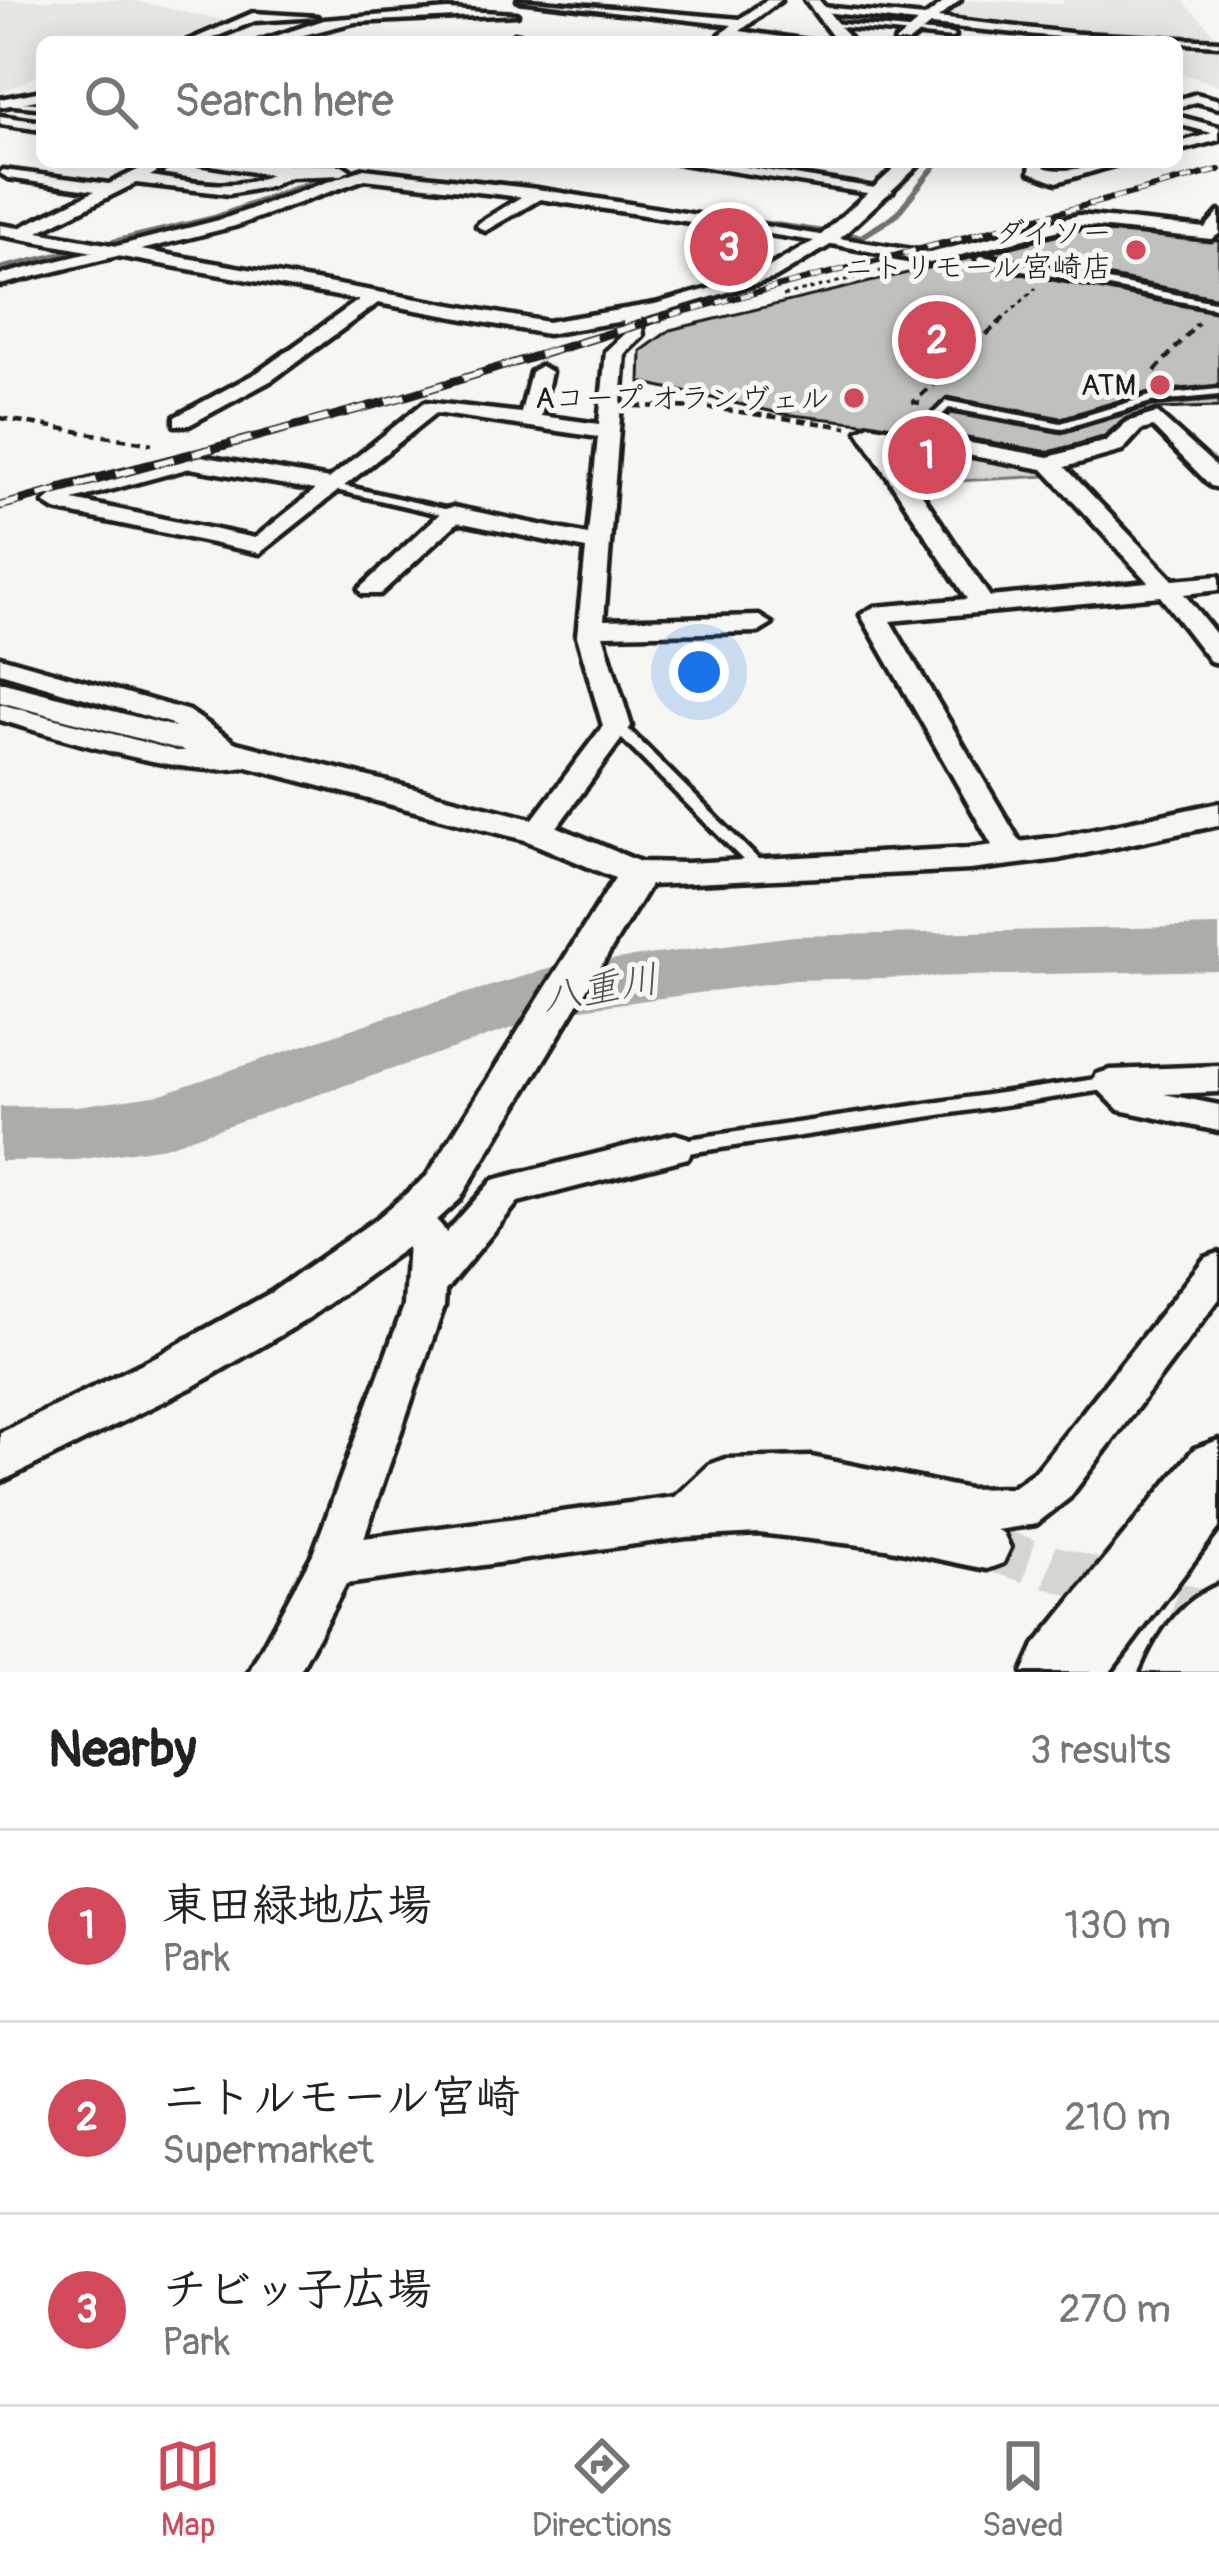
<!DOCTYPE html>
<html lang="en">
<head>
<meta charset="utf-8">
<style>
  :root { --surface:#fff; --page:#f2f2f2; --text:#222; --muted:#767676; --line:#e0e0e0; --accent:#d1495b }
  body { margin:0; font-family:Pangolin,"Klee One",sans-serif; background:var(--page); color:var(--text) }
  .you { position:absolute; left:699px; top:672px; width:42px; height:42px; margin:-30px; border:9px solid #fff; border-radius:50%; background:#1a73e8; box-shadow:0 0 0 18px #1a73e833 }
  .badge { display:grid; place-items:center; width:78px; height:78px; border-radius:50%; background:var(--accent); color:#fff; font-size:39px; font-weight:700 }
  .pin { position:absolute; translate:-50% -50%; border:6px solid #fff; box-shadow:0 3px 12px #0006 }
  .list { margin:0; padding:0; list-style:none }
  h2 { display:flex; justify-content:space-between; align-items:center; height:156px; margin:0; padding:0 48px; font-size:51px }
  h2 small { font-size:39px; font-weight:400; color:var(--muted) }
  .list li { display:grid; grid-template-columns:78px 1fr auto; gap:36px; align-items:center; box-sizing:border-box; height:192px; padding:0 48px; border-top:3px solid var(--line) }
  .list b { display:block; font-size:45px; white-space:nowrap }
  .list p { margin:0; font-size:39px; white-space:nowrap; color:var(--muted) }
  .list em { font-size:39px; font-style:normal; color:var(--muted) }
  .icon { flex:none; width:66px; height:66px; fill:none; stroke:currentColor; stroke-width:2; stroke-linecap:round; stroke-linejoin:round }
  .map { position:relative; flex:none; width:1219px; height:1672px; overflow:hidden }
  .search { position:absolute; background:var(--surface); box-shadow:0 6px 30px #0003; left:36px; right:36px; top:36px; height:132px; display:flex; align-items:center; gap:30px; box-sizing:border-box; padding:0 42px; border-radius:18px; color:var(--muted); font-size:45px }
  .sheet { height:732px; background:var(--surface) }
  nav { display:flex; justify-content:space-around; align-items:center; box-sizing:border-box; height:168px; border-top:3px solid var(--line); background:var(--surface); font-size:33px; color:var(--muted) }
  nav a { display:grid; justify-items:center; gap:6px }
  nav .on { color:var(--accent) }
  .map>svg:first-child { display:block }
  .built { fill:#e6e6e2 }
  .green { fill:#d6d6d2; stroke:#797977; stroke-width:3 }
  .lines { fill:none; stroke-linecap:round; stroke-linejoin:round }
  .stream { stroke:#727271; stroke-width:6 }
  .river { fill:#acaca9; fill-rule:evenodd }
  .building { fill:#c0c0bd; stroke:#1c1c1c; stroke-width:3 }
  .minor-tunnel { stroke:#d5d5d2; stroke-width:44; stroke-dasharray:44 21; stroke-linecap:butt }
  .service-casing { stroke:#1c1c1c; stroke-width:9 }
  .minor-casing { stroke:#1c1c1c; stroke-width:9 }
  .tertiary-casing { stroke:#1c1c1c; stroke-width:9 }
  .trunk-casing { stroke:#1c1c1c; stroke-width:9 }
  .path-far1 { stroke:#1c1c1c; stroke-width:3; stroke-dasharray:4.5 4.5; stroke-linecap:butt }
  .path { stroke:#1c1c1c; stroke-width:4.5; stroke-dasharray:9 6; stroke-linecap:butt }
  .service { fill:#f6f6f2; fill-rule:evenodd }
  .minor { fill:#f6f6f2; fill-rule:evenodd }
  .tertiary { fill:#f6f6f2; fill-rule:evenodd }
  .trunk { fill:#f6f6f2; fill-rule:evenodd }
  .rail-far1-casing { stroke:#1c1c1c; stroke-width:6 }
  .rail-casing { stroke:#1c1c1c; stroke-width:9 }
  .rail-far1 { stroke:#f6f6f2; stroke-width:4.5; stroke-dasharray:12; stroke-linecap:butt }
  .rail { stroke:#f6f6f2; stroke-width:6; stroke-dasharray:20; stroke-linecap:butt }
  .poi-dot { fill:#d1495b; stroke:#f6f6f2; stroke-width:4.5 }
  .labels { text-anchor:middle; stroke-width:10; stroke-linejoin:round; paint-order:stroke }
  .far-poi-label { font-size:30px; fill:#1c1c1c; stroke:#f6f6f2; text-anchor:end }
  .water-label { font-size:39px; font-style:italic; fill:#565654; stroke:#f6f6f2 }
</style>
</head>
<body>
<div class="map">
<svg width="1219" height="1672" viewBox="0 0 1219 1672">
  <rect width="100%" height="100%" fill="#f6f6f2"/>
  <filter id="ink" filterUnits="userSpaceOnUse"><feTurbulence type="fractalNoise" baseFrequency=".00833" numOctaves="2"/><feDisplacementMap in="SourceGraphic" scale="24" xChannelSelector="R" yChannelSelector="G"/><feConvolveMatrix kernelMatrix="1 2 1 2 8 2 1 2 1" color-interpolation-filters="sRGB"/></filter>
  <g filter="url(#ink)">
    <g class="built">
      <polygon points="0,0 130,0 223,20 170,42 42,42 42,74 0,93"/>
      <polygon points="969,0 1063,4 1063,0 1182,0 1219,39 1219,85 1177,72 1177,42 1075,42 1069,32 941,21"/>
    </g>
    <g class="green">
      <polygon points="726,229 768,236 733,265 689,258"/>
      <polygon points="882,441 1038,469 1047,476 920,483"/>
    </g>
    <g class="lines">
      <polyline class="stream" points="0,269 214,218 324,178 387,170 861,237 895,216 938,162"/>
      <polygon class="river" points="1219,926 1219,970 794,980 559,1012 165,1147 77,1160 0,1161 0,1107 77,1106 161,1094 389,1016 555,967 794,936"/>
    </g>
    <g class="building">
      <polygon points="1079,230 1219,241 1219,298 988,253"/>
      <polygon points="974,257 977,265 1219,313 1219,385 1149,392 1061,418 948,397 915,429 783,414 640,382 641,351 670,330"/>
      <polygon points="1219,400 1219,407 1156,409 1126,418 1103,437 1049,452 932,432 950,413 1062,433 1152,406"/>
    </g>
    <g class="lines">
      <polyline class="minor-tunnel" points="987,1548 1219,1617"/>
      <defs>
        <g id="service">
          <polygon points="831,23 952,34 955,36 952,38 833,26"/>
          <polygon points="1079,34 1219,41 1219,45 1081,37"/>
          <polygon points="1,101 36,103 39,105 36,107 3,104"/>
          <polygon points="981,256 1219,303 1219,309 978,261 977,259"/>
          <polygon points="1219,389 1219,395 1151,402 1061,429 949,408 928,429 919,427 947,401 1061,423 1150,396"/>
          <polygon points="331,483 453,511 459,514 453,517 327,488 325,486"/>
          <polygon points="617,722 622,723 770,871 767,874 757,874 612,729 610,726 612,723"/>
          <polygon points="1110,1077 1116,1078 1119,1083 1116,1088 1110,1089 675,1155 668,1153 666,1148 668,1143 675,1141"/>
        </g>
        <g id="minor">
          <polygon points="518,0 740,19 767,0 781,0 740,31 815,42 726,39 720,35 732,25"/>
          <polygon points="947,0 960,0 938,18 1087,35 1081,39 930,25 909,42 895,42 917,23 816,11 822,7 925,17"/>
          <polygon points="448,10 517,14 355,22 276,42 258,42 324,20"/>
          <polygon points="253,13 317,17 255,21 203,42 186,42"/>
          <polygon points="514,34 552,42 510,41"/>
          <polygon points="42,91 42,99 0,107 0,99"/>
          <polygon points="1196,94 1219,100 1219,108 1196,102 1177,108 1177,100"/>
          <polygon points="0,116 42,122 42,130 0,124"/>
          <polygon points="1177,116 1219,127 1219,140 1177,151 1177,143 1212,133 1177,124"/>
          <path d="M154 162H174L150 176C190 182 232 192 271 175L194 162 342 165 350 170 342 175 290 177 271 186 229 194 136 183 38 232 117 246 223 219 364 169 537 189 930 253 1079 215 1205 228 1219 212V234L1211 239 1079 225 930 263 832 244 775 278 641 318 643 336 625 353 604 620 759 616 772 624 759 632 603 635 631 726 549 838 538 841 523 832 603 726 577 636 586 549 458 522 380 594H362L359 589 445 509 453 507 588 535 598 437 436 413 260 553 55 510 44 503 62 487 190 454 329 479 425 402 521 413 531 372 541 366 551 372 541 416 599 424 606 351 624 334 623 321 547 334 378 303 272 380 189 425H175V417L258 372 359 300 117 256 0 285V275L93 252 0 235V225L19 228 95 191 8 178 0 173 3 170 109 184ZM365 179 521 197 479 223 477 226 485 231 540 199 814 241 762 271 726 284 655 304 547 322 141 250 235 226ZM190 468 315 490 255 538 73 500Z"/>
          <polygon points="676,162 716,162 893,191 885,196"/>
          <path d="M1031 162H1047L1044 167C1068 176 1097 162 1124 162L1057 182 1030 172Z"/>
          <path d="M1157 413 1219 469V488L1211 486 1153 427 1141 430 1122 451 1065 467 1173 580 1219 576V590L1184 594 1219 638V663L1210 661 1160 596 890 621 1027 854 1012 863 1001 861 861 615 874 607 967 599 858 431 869 425 1049 457 1106 441 1127 422ZM886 440 1043 469 1148 582 990 597Z"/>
          <path d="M0 657 189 711 259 759C226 793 46 733 0 720V704L177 751H213L169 723 0 673Z"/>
          <polygon points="1219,1066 1219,1092 1164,1094 1219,1105 1219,1131 1119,1110 1092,1083 1097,1074 1110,1070"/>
          <path d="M675 1134 688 1138 693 1148 688 1158 518 1202 445 1291 444 1306 364 1538 675 1497 709 1465 725 1459 811 1457 968 1489 1012 1488 1037 1470 1205 1258 1219 1253V1299L1069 1498 1036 1524 996 1530 1003 1533 1010 1548 1003 1563 987 1569 886 1548 759 1533 686 1537 346 1584 299 1672H249L313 1554 404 1306 408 1242 393 1234 388 1223 393 1212C413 1206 437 1214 446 1233L493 1180Z"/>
        </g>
        <g id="tertiary">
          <polygon points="805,0 819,0 852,42 837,42"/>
          <polygon points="902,162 922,162 834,244 820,244 820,236"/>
          <polygon points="0,682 551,824 640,862 687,863 970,848 1058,837 1219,803 1219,825 1058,859 970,870 650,885 459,1200 411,1244 306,1320 192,1387 0,1482 0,1433 157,1356 272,1292 378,1218 427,1176 615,878 525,840 0,702"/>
        </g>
        <g id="trunk">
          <polygon points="1219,1440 1219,1528 1110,1672 1023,1672 1035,1645 1194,1449"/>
          <path d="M1219 1585V1672H1143C1159 1634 1180 1601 1219 1585Z"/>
        </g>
      </defs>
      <use href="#service" class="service-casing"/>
      <use href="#minor" class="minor-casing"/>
      <use href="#tertiary" class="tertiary-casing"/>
      <use href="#trunk" class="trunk-casing"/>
      <g class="path-far1">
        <polyline points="783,296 881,271"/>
        <polyline points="1001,321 1036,288"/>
      </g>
      <g class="path">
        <polyline points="1155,371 1198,323"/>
        <polyline points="920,403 914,402 1004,318"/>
        <polyline points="634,406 711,408 847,427"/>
        <polyline points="0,418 152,444"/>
      </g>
      <use href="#service" class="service"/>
      <use href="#minor" class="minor"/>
      <use href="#tertiary" class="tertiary"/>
      <use href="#trunk" class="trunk"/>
      <defs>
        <polyline id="rail-far1" points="648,321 1219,170"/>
        <polyline id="rail" points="0,506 403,397 660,318"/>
      </defs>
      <use href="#rail-far1" class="rail-far1-casing"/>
      <use href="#rail" class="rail-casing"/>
      <use href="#rail-far1" class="rail-far1"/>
      <use href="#rail" class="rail"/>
    </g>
  </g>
  <g class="poi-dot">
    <circle cx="1136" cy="250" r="12"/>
    <circle cx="1160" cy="385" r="12"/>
    <circle cx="854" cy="398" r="12"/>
  </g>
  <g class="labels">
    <g class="far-poi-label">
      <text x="1112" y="243">ダイソー<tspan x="1112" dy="34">ニトリモール宮崎店</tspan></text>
      <text x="1136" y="395">ATM</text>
      <text x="830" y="408">Aコープ オランヴェル</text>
    </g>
    <g class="water-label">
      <text transform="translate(600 987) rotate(-10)" y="14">八重川</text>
    </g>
  </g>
</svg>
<div class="you"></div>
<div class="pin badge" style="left:927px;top:455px">1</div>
<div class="pin badge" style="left:937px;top:340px">2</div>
<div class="pin badge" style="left:729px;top:247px">3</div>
<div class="search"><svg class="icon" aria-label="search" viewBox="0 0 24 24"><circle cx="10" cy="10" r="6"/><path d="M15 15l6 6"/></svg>Search here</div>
</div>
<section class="sheet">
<h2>Nearby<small>3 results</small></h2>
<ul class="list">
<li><span class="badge">1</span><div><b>東田緑地広場</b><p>Park</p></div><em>130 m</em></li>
<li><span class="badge">2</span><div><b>ニトルモール宮崎</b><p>Supermarket</p></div><em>210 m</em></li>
<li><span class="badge">3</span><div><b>チビッ子広場</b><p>Park</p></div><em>270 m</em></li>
</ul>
</section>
<nav>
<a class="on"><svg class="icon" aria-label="map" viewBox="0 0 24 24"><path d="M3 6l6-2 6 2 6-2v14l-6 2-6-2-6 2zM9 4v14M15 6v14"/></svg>Map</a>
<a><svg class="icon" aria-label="directions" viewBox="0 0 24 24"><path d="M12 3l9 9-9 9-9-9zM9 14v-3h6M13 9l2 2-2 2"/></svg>Directions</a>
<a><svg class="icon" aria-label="saved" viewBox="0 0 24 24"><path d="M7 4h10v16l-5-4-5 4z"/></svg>Saved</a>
</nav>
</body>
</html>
